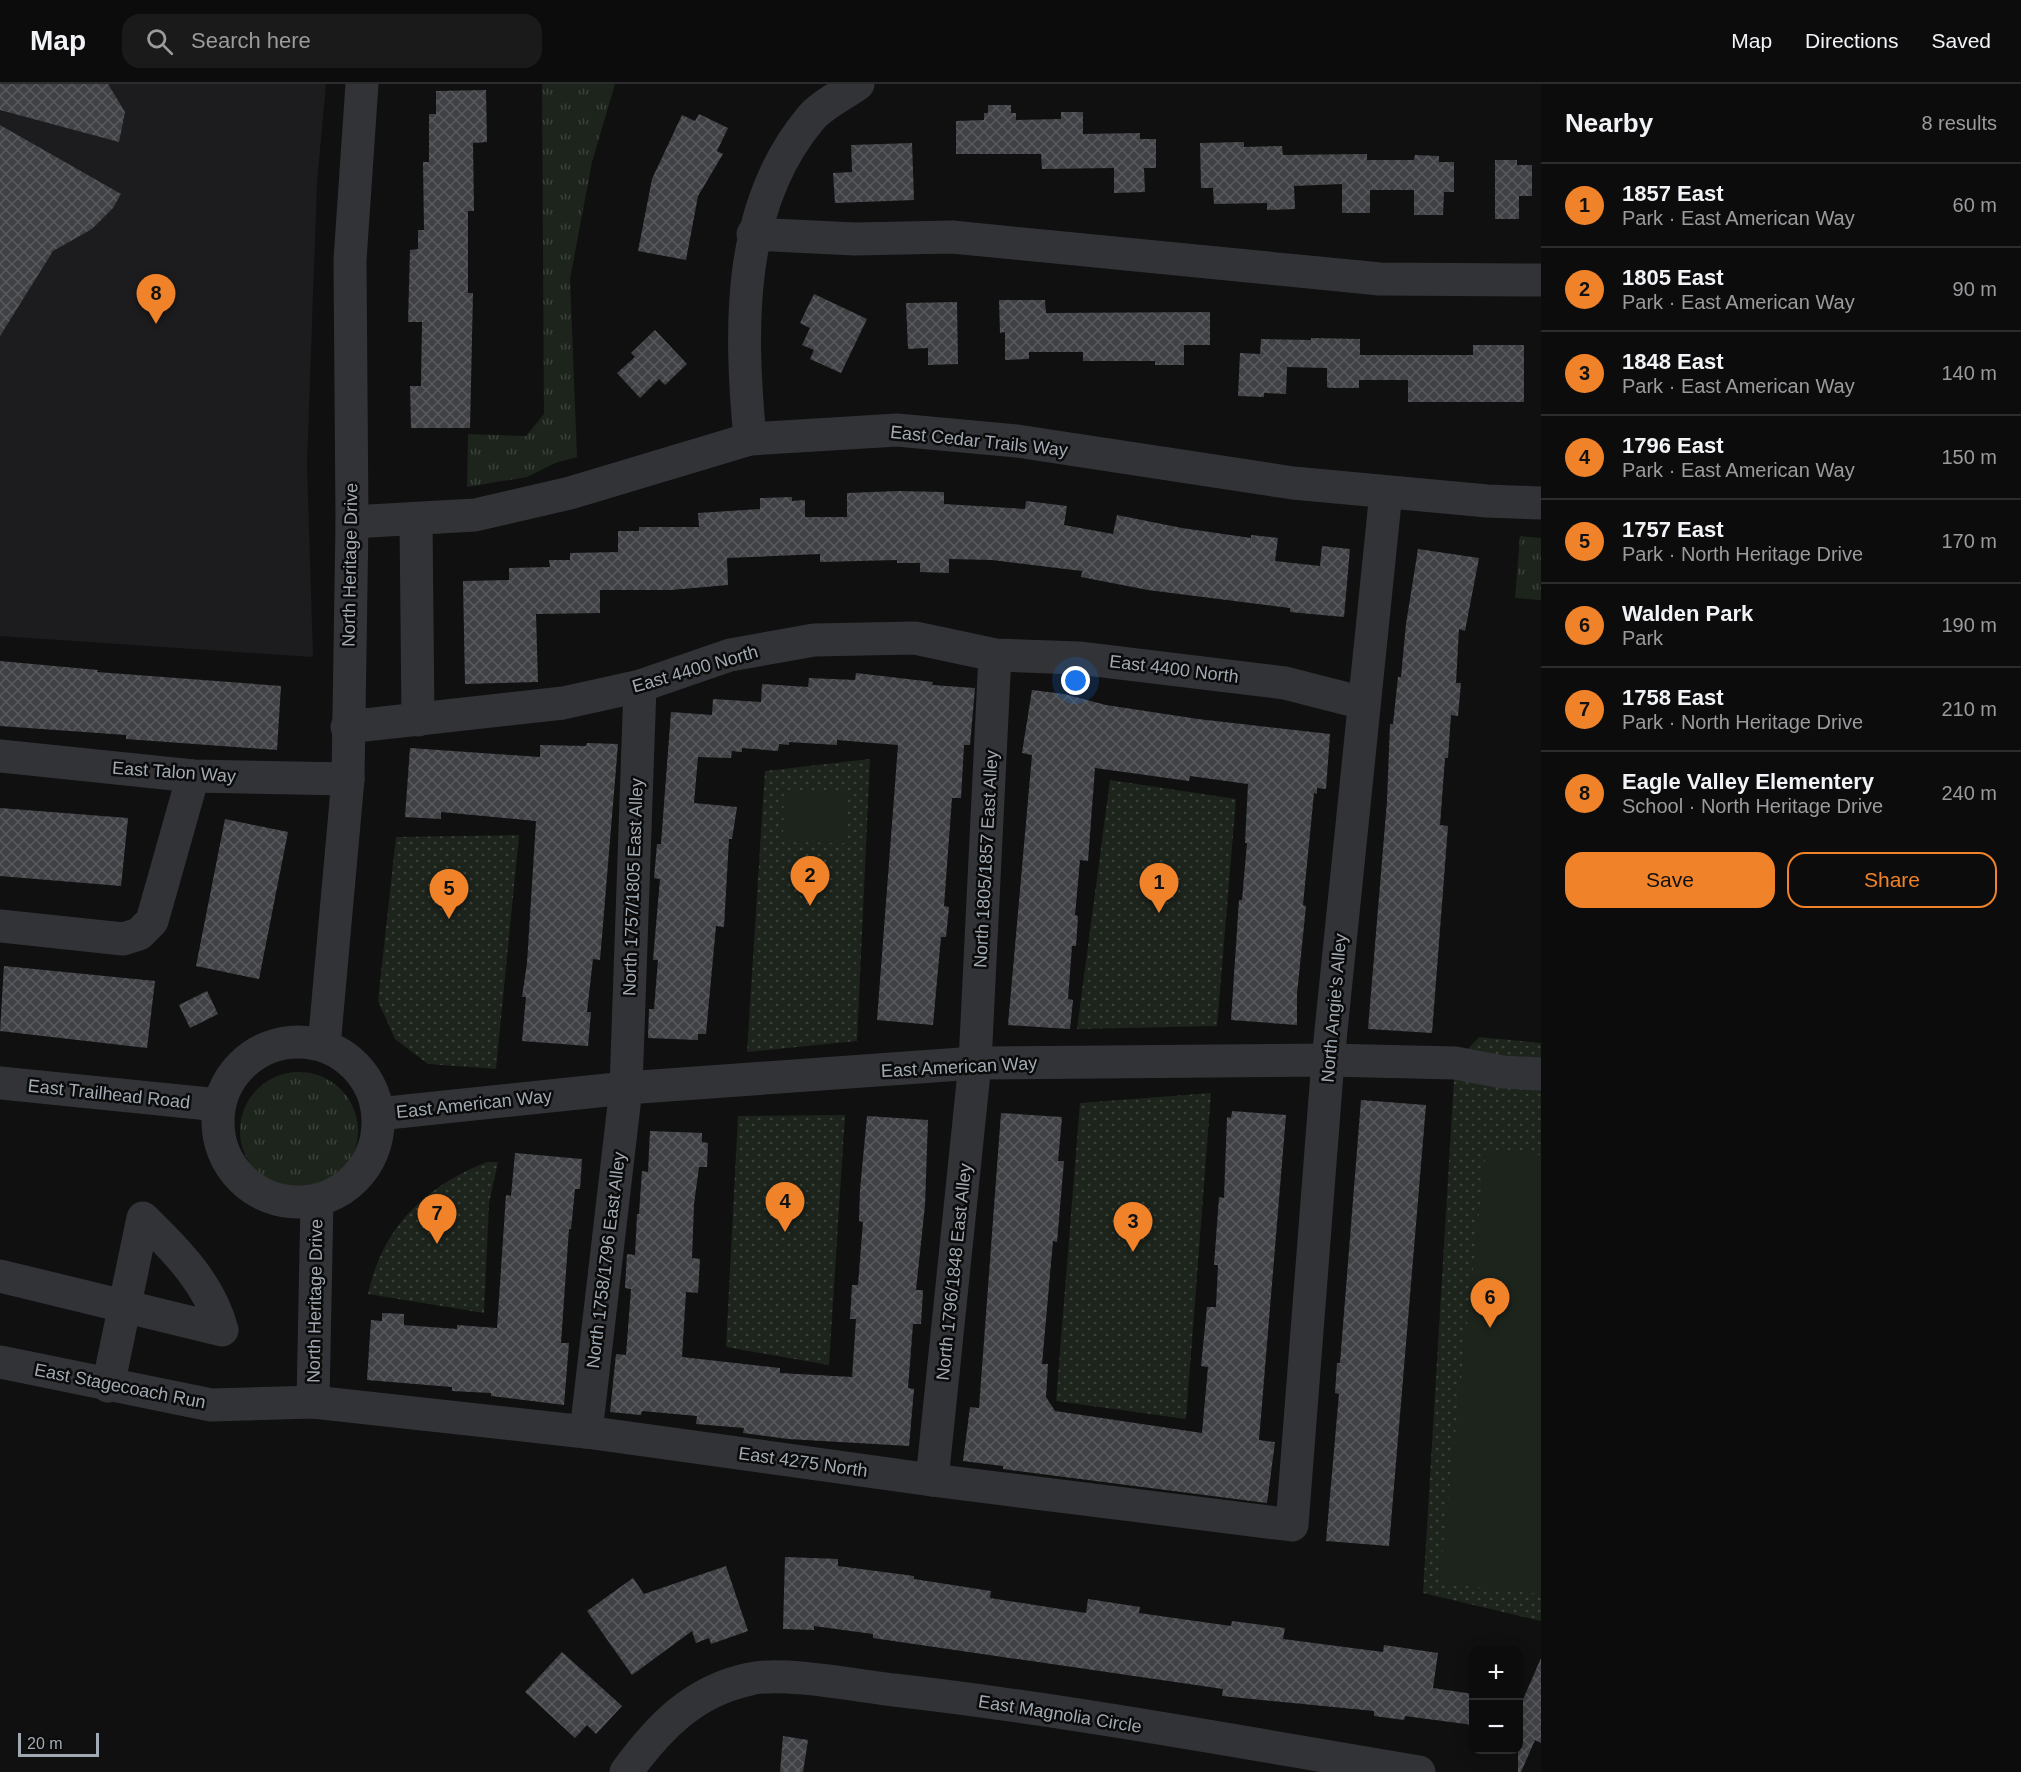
<!DOCTYPE html>
<html lang="en">
<head>
<meta charset="utf-8">
<style>
  :root { --surface:#0c0c0d; --page:#1a1a1b; --text:#f1f3f6; --muted:#9a9b9d; --line:#2c2c2e; --accent:#f08329 }
  body { margin:0; font-family:Arial,sans-serif; background:var(--page); color:var(--text) }
  .controls { position:absolute; right:18px; bottom:18px; display:grid; overflow:hidden; border-radius:12px; box-shadow:0 3px 15px #0003 }
  .controls button { width:54px; height:54px; display:grid; place-items:center; padding:0; border:0; border-bottom:2px solid var(--line); background:var(--surface); color:var(--text); font:30px sans-serif }
  .scale { position:absolute; left:18px; bottom:15px; width:81px; box-sizing:border-box; padding-left:6px; border:3px solid #a1aab2; border-top:0; font-size:16px; line-height:21px; white-space:nowrap; color:#a1aab2; -webkit-text-stroke:4px #0b0b0c; paint-order:stroke }
  .you { position:absolute; left:1076px; top:597px; width:21px; height:21px; margin:-15px; border:4px solid #fff; border-radius:50%; background:#1a73e8; box-shadow:0 0 0 9px #1a73e833 }
  .badge { display:grid; place-items:center; width:39px; height:39px; border-radius:50%; background:var(--accent); color:#111; font-size:20px; font-weight:700 }
  .pin { position:absolute; translate:-50% -50px; filter:drop-shadow(0 2px 3px #0008) }
  .pin::after { content:''; position:absolute; top:32px; width:21px; height:18px; background:inherit; clip-path:polygon(0 0,100% 0,50% 100%) }
  .list { margin:0; padding:0; list-style:none }
  h2 { display:flex; justify-content:space-between; align-items:center; height:78px; margin:0; padding:0 24px; font-size:26px }
  h2 small { font-size:20px; font-weight:400; color:var(--muted) }
  .list li { display:grid; grid-template-columns:39px 1fr auto; gap:18px; align-items:center; box-sizing:border-box; height:84px; padding:0 24px; border-top:2px solid var(--line) }
  .list b { display:block; font-size:22px; white-space:nowrap }
  .list p { margin:0; font-size:20px; white-space:nowrap; color:var(--muted) }
  .list em { font-size:20px; font-style:normal; color:var(--muted) }
  .actions { display:flex; gap:12px; padding:18px 24px }
  .actions a { flex:1; padding:14px 0; border:2px solid var(--accent); border-radius:18px; text-align:center; font-size:21px; color:var(--accent) }
  .actions .main { background:var(--accent); color:#111 }
  .icon { flex:none; width:33px; height:33px; fill:none; stroke:currentColor; stroke-width:2; stroke-linecap:round; stroke-linejoin:round }
  .map { position:relative; flex:none; width:1541px; height:1688px; overflow:hidden }
  header { display:flex; align-items:center; gap:36px; box-sizing:border-box; height:84px; padding:0 30px; background:var(--surface); border-bottom:2px solid var(--line) }
  header strong { font-size:28px }
  nav { display:flex; gap:33px; margin-inline-start:auto; font-size:21px }
  .search { width:420px; height:54px; background:var(--page); display:flex; align-items:center; gap:15px; box-sizing:border-box; padding:0 21px; border-radius:18px; color:var(--muted); font-size:22px }
  main { display:flex }
  aside { flex:1; background:var(--surface) }
  .map>svg:first-child { display:block }
  .built { fill:#1c1c1e }
  .grass { fill:url(#grass-tufts) }
  .park { fill:url(#park-dots) }
  .pitch { fill:#1d241c }
  .building { fill:url(#building-cross-hatch) }
  .lines { fill:none; stroke-linecap:round; stroke-linejoin:round }
  .minor { stroke:#313336; stroke-width:33 }
  .labels { text-anchor:middle; stroke-width:5; stroke-linejoin:round; paint-order:stroke }
  .street-label { font-size:18px; fill:#a1aab2; stroke:#0b0b0c }
</style>
</head>
<body>
<header>
<strong>Map</strong>
<div class="search"><svg class="icon" aria-label="search" viewBox="0 0 24 24"><circle cx="10" cy="10" r="6"/><path d="M15 15l6 6"/></svg>Search here</div>
<nav><a>Map</a><a>Directions</a><a>Saved</a></nav>
</header>
<main>
<div class="map">
<svg width="1541" height="1688" viewBox="0 0 1541 1688">
  <defs>
    <pattern id="grass-tufts" width="24" height="20" patternUnits="userSpaceOnUse" patternTransform="scale(1.5)"><rect width="24" height="20" fill="#1d241c"/><path d="M3 7l-1-3M5 7V3M7 7l1-3M15 17l-1-3M17 17v-4M19 17l1-3" fill="none" stroke="#3b413b"/></pattern>
    <pattern id="park-dots" width="8" height="8" patternUnits="userSpaceOnUse" patternTransform="scale(1.5)"><rect width="8" height="8" fill="#1d241c"/><path d="M2 2h.1M6 6h.1" fill="none" stroke="#3b413b" stroke-width="1.8" stroke-linecap="round"/></pattern>
    <pattern id="building-cross-hatch" width="8" height="8" patternUnits="userSpaceOnUse" patternTransform="scale(1.5)"><rect width="8" height="8" fill="#3f4144"/><path d="M0 0l8 8M0 8l8-8" fill="none" stroke="#585a5d"/></pattern>
  </defs>
  <rect width="100%" height="100%" fill="#101011"/>
  <polygon class="built" points="0,0 326,0 317,99 307,380 313,573 0,552"/>
  <g class="grass">
    <polygon points="542,0 615,0 592,78 570,195 577,373 555,379 527,393 467,403 468,350 526,352 544,330"/>
    <polygon points="1520,452 1541,454 1541,516 1515,514"/>
    <circle cx="299" cy="1047" r="59"/>
  </g>
  <g class="park">
    <polygon points="870,675 857,957 747,968 765,687"/>
    <polygon points="1110,696 1236,715 1217,942 1077,945"/>
    <polygon points="519,751 496,985 428,980 395,955 378,917 396,753"/>
    <polygon points="1479,953 1541,959 1541,1537 1423,1509 1455,979"/>
    <polygon points="1211,1009 1186,1335 1056,1317 1080,1019"/>
    <polygon points="845,1031 829,1281 726,1263 738,1032"/>
    <path d="M487 1078H498L489 1119 484 1229 368 1210C382 1144 425 1102 487 1078Z"/>
  </g>
  <g class="pitch">
    <polygon points="784,706 848,707 847,759 783,758"/>
    <polygon points="1486,1065 1541,1071 1541,1510 1439,1499"/>
  </g>
  <g class="building">
    <polygon points="0,0 108,0 125,28 119,58 0,26"/>
    <polygon points="486,6 487,58 473,59 474,127 468,127 468,209 473,209 470,344 411,344 410,302 421,302 422,238 408,238 410,166 418,165 418,146 424,146 423,78 429,78 429,30 436,30 436,7"/>
    <polygon points="988,21 1011,21 1011,29 1016,29 1016,36 1061,35 1061,28 1083,28 1083,50 1140,49 1140,55 1156,55 1156,84 1144,84 1145,108 1114,109 1114,84 1042,85 1041,70 956,70 956,37 984,36 984,29 988,29"/>
    <polygon points="699,30 728,44 717,67 723,70 698,112 686,176 638,167 652,95 682,31 695,37"/>
    <polygon points="0,41 121,110 113,124 92,145 53,167 0,252"/>
    <polygon points="1244,58 1244,63 1282,62 1283,71 1367,70 1367,76 1414,76 1415,71 1439,72 1439,78 1454,78 1454,108 1444,108 1443,131 1414,131 1414,106 1370,106 1370,129 1342,129 1342,100 1294,102 1295,125 1267,126 1267,119 1214,120 1213,104 1201,104 1200,59"/>
    <polygon points="912,59 914,116 835,119 833,89 852,88 851,61"/>
    <polygon points="1495,76 1517,76 1517,81 1532,81 1532,112 1519,112 1519,135 1495,135"/>
    <polygon points="814,210 867,235 841,289 810,275 814,266 802,261 810,244 800,239"/>
    <polygon points="999,216 1045,216 1046,229 1210,228 1210,261 1184,261 1184,281 1155,281 1155,277 1083,277 1083,268 1029,268 1029,275 1005,276 1005,248 1000,249"/>
    <polygon points="957,218 958,280 928,281 928,264 908,265 906,219"/>
    <polygon points="655,246 687,280 665,301 659,295 640,314 617,289 635,273 631,269"/>
    <polygon points="1311,254 1360,255 1360,271 1473,271 1473,261 1524,261 1524,318 1408,318 1408,296 1359,296 1359,304 1330,304 1327,303 1327,284 1287,283 1286,310 1264,309 1264,313 1238,312 1240,269 1260,270 1261,255 1311,256"/>
    <polygon points="898,407 944,408 944,420 1025,425 1026,417 1067,422 1064,441 1113,450 1117,431 1182,444 1251,454 1251,451 1278,454 1275,477 1320,482 1322,462 1350,465 1344,533 1290,528 1290,524 1148,506 1081,493 1082,487 992,476 949,475 949,489 920,488 920,479 897,479 897,476 820,478 820,470 727,474 728,501 671,506 600,506 600,529 536,530 538,598 465,600 463,497 509,496 509,484 550,483 549,476 570,476 570,469 618,468 618,447 639,447 639,443 699,443 698,429 760,425 760,414 792,413 792,417 805,416 805,433 847,433 847,409"/>
    <polygon points="1418,465 1479,474 1465,547 1459,545 1456,599 1461,599 1458,632 1451,631 1448,674 1445,674 1440,741 1448,742 1432,949 1368,945 1387,717 1390,640 1393,640 1398,593 1401,593 1406,540"/>
    <polygon points="0,577 98,586 97,588 281,602 277,666 126,655 126,651 0,642"/>
    <polygon points="856,589 933,598 932,601 975,604 970,661 964,661 961,714 952,714 944,822 949,823 946,853 941,853 933,941 877,936 898,661 837,656 837,661 789,658 789,661 779,660 778,667 742,664 742,668 732,667 731,674 698,673 694,719 737,723 732,755 729,755 724,843 716,842 706,950 698,950 698,956 648,954 649,925 654,925 658,876 653,876 660,795 654,794 657,760 661,760 671,628 712,631 713,615 761,618 762,600 808,603 809,594 855,596"/>
    <polygon points="1032,606 1064,610 1106,621 1198,635 1330,650 1326,705 1317,704 1317,710 1314,709 1303,821 1306,822 1297,910 1297,941 1231,936 1239,816 1242,816 1247,759 1245,759 1248,700 1190,692 1189,697 1095,684 1088,777 1080,776 1075,831 1078,832 1076,862 1072,862 1068,915 1073,916 1070,945 1008,941 1032,671 1022,669"/>
    <polygon points="587,659 618,660 600,876 593,875 587,928 591,928 588,962 522,957 526,913 522,913 527,879 536,737 441,728 441,735 405,733 410,664 540,673 540,661 586,662"/>
    <polygon points="0,724 128,734 121,802 0,792"/>
    <polygon points="225,735 288,748 259,895 196,882"/>
    <polygon points="4,882 155,897 147,964 0,947"/>
    <polygon points="207,907 218,930 190,944 179,921"/>
    <polygon points="1361,1016 1426,1021 1389,1462 1326,1457 1339,1310 1335,1309 1337,1279 1340,1279"/>
    <polygon points="1232,1027 1286,1031 1259,1356 1275,1358 1267,1419 1003,1385 1003,1382 963,1377 970,1323 979,1324 1001,1029 1062,1033 1058,1077 1064,1077 1057,1158 1053,1157 1042,1280 1048,1280 1046,1313 1055,1327 1202,1349 1208,1283 1201,1282 1207,1223 1216,1223 1218,1181 1214,1181 1219,1113 1224,1114 1227,1033 1231,1034"/>
    <polygon points="867,1032 928,1036 925,1121 916,1206 923,1206 921,1240 913,1240 908,1304 914,1305 909,1362 788,1355 743,1349 744,1344 696,1340 697,1332 642,1327 641,1331 610,1328 616,1270 626,1271 631,1205 625,1204 627,1170 635,1171 637,1130 639,1130 642,1087 648,1088 650,1047 702,1049 702,1058 708,1059 707,1083 699,1083 694,1120 692,1174 700,1175 698,1209 686,1208 682,1273 780,1284 780,1289 852,1293 856,1235 850,1235 852,1201 858,1201 863,1138 859,1137 860,1106"/>
    <polygon points="515,1069 582,1075 580,1105 575,1105 571,1145 569,1145 561,1259 569,1259 564,1321 491,1312 491,1309 452,1307 452,1303 367,1296 371,1236 382,1237 382,1229 404,1230 404,1241 457,1245 457,1241 497,1244 506,1111 511,1112"/>
    <polygon points="785,1473 838,1475 838,1482 914,1492 914,1495 991,1507 990,1514 1086,1529 1088,1515 1140,1523 1139,1529 1231,1542 1232,1537 1285,1544 1283,1555 1383,1568 1384,1561 1438,1569 1433,1604 1473,1610 1473,1641 1405,1632 1404,1636 1374,1632 1374,1627 1222,1612 1223,1605 873,1554 873,1550 814,1542 814,1546 783,1545"/>
    <polygon points="726,1482 748,1547 711,1560 709,1554 696,1559 692,1547 632,1591 587,1527 633,1494 644,1510"/>
    <polygon points="562,1568 622,1622 596,1650 587,1641 575,1654 525,1608"/>
    <polygon points="1541,1574 1541,1659 1535,1656 1521,1688 1518,1688 1518,1627"/>
    <polygon points="783,1652 808,1656 803,1688 780,1688"/>
  </g>
  <g class="lines">
    <g class="minor">
      <polyline points="753,150 855,155 952,153 1380,195 1541,196"/>
      <path d="M750 355C740 247 736 124 810 35 821 21 843 11 858 0"/>
      <polyline points="416,435 418,636"/>
      <polyline points="352,438 475,431 570,409 750,355 897,346 1017,357 1293,399 1487,417 1541,419"/>
      <polyline points="347,643 563,619 640,602 730,571 814,556 915,554 995,571 1079,574 1285,599 1363,619"/>
      <polyline points="0,672 193,692 348,695"/>
      <polyline points="0,842 123,855 139,850 152,837 193,692"/>
      <circle cx="298" cy="1038" r="80"/>
      <polyline points="324,962 348,695 352,438 350,176 362,0"/>
      <polyline points="0,999 219,1021"/>
      <polyline points="378,1030 626,1004 975,979 1328,976 1455,979 1503,988 1541,990"/>
      <path d="M0 1192 222 1246C210 1200 176 1166 143 1134L108 1302"/>
      <polyline points="0,1278 211,1321 313,1318 586,1348 932,1396 1292,1441 1328,976 1386,408"/>
      <polyline points="313,1318 317,1116"/>
      <polyline points="586,1348 626,1004 640,602"/>
      <polyline points="932,1396 975,979 995,571"/>
      <path d="M626 1688C659 1643 693 1607 750 1595 784 1587 857 1602 894 1606 1070 1626 1245 1659 1419 1688"/>
    </g>
  </g>
  <g class="labels">
    <g class="street-label">
      <text transform="translate(979 357) rotate(6)" y="6">East Cedar Trails Way</text>
      <text transform="translate(350 481) rotate(-89)" y="6">North Heritage Drive</text>
      <text transform="translate(695 585) rotate(-16)" y="6">East 4400 North</text>
      <text transform="translate(1174 585) rotate(7)" y="6">East 4400 North</text>
      <text transform="translate(174 688) rotate(4)" y="6">East Talon Way</text>
      <text transform="translate(986 775) rotate(-87)" y="6">North 1805/1857 East Alley</text>
      <text transform="translate(633 803) rotate(-88)" y="6">North 1757/1805 East Alley</text>
      <text transform="translate(1334 924) rotate(-85)" y="6">North Angie's Alley</text>
      <text transform="translate(959 983) rotate(-3)" y="6">East American Way</text>
      <text transform="translate(109 1010) rotate(6)" y="6">East Trailhead Road</text>
      <text transform="translate(474 1020) rotate(-6)" y="6">East American Way</text>
      <text transform="translate(606 1176) rotate(-83)" y="6">North 1758/1796 East Alley</text>
      <text transform="translate(954 1188) rotate(-84)" y="6">North 1796/1848 East Alley</text>
      <text transform="translate(315 1217) rotate(-89)" y="6">North Heritage Drive</text>
      <text transform="translate(120 1302) rotate(11)" y="6">East Stagecoach Run</text>
      <text transform="translate(803 1378) rotate(8)" y="6">East 4275 North</text>
      <text transform="translate(1060 1630) rotate(9)" y="6">East Magnolia Circle</text>
    </g>
  </g>
</svg>
<div class="controls">
<button>+</button>
<button>−</button>
</div>
<div class="scale">20 m</div>
<div class="you"></div>
<div class="pin badge" style="left:1159px;top:829px">1</div>
<div class="pin badge" style="left:810px;top:822px">2</div>
<div class="pin badge" style="left:1133px;top:1168px">3</div>
<div class="pin badge" style="left:785px;top:1148px">4</div>
<div class="pin badge" style="left:449px;top:835px">5</div>
<div class="pin badge" style="left:1490px;top:1244px">6</div>
<div class="pin badge" style="left:437px;top:1160px">7</div>
<div class="pin badge" style="left:156px;top:240px">8</div>
</div>
<aside>
<h2>Nearby<small>8 results</small></h2>
<ul class="list">
<li><span class="badge">1</span><div><b>1857 East</b><p>Park · East American Way</p></div><em>60 m</em></li>
<li><span class="badge">2</span><div><b>1805 East</b><p>Park · East American Way</p></div><em>90 m</em></li>
<li><span class="badge">3</span><div><b>1848 East</b><p>Park · East American Way</p></div><em>140 m</em></li>
<li><span class="badge">4</span><div><b>1796 East</b><p>Park · East American Way</p></div><em>150 m</em></li>
<li><span class="badge">5</span><div><b>1757 East</b><p>Park · North Heritage Drive</p></div><em>170 m</em></li>
<li><span class="badge">6</span><div><b>Walden Park</b><p>Park</p></div><em>190 m</em></li>
<li><span class="badge">7</span><div><b>1758 East</b><p>Park · North Heritage Drive</p></div><em>210 m</em></li>
<li><span class="badge">8</span><div><b>Eagle Valley Elementery</b><p>School · North Heritage Drive</p></div><em>240 m</em></li>
</ul>
<div class="actions"><a class="main">Save</a><a>Share</a></div>
</aside>
</main>
</body>
</html>
